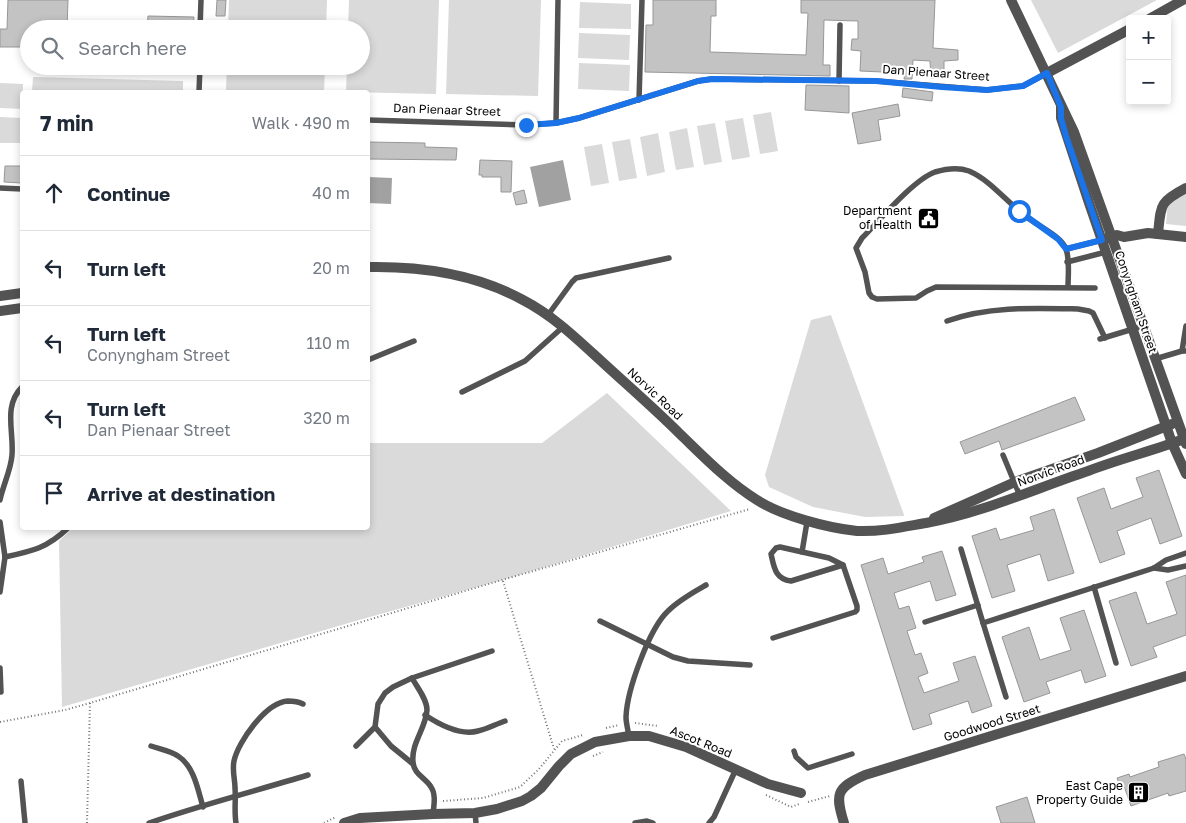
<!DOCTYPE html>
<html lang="en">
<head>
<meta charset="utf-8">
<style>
  :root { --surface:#fff; --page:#f6f6f7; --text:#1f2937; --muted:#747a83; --line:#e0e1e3 }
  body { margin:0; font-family:"Golos Text",sans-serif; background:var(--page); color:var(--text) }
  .controls { position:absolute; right:15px; top:15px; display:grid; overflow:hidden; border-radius:5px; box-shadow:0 2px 8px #0003 }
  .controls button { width:45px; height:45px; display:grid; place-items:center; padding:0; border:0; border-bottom:1px solid var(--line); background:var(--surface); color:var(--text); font:25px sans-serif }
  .stop { position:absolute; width:15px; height:15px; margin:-11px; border:4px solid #1a73e8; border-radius:50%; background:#fff }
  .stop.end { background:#1a73e8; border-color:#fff; box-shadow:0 1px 5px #0008 }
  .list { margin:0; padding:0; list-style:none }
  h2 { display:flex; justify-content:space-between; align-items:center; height:65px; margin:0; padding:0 20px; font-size:21px }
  h2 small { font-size:16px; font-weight:400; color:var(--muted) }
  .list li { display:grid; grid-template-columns:32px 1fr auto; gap:15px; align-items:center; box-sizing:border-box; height:75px; padding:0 20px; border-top:1px solid var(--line) }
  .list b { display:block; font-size:19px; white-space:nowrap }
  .list p { margin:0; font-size:16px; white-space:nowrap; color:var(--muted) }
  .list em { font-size:16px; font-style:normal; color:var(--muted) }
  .icon { flex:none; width:28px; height:28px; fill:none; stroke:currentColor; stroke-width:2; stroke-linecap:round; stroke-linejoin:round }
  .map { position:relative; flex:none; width:1186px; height:823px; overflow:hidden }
  .search { position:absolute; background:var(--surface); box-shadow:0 2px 8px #0003; left:20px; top:20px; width:350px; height:55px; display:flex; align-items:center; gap:12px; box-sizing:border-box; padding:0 18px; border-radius:28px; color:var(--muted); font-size:19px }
  .panel { position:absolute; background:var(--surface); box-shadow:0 2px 8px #0003; left:20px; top:90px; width:350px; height:440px; border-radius:5px }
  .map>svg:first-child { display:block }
  .green { fill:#dadada }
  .water { fill:#a1a1a1 }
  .building { fill:#c3c3c3; stroke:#979797 }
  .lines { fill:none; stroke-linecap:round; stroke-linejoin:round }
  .path { stroke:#757575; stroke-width:2; stroke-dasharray:1 2.5; stroke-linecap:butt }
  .service { stroke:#535353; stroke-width:5.5 }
  .minor { stroke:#535353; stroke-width:10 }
  .tertiary { stroke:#535353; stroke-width:10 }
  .route { stroke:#1a73e8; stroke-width:6 }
  .labels { text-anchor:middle; stroke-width:4; stroke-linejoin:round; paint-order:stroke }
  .street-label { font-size:12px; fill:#000; stroke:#fff }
  .poi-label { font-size:12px; fill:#000; stroke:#fff; text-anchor:end }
</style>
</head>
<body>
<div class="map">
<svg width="1186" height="823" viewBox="0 0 1186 823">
  <rect width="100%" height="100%" fill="#fff"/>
  <g class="green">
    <polygon points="229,0 327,0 326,29 228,29"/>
    <polygon points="349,0 439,0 436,94 346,92 347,66 361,66 361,29 348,29"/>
    <polygon points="449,0 541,0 538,96 446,94"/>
    <polygon points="1031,0 1157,0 1058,53"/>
    <polygon points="580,2 631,4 631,29 579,28"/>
    <polygon points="579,33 630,35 629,60 578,58"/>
    <polygon points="579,63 630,65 629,91 578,89"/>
    <polygon points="227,66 325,66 324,92 226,90"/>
    <polygon points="33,77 183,81 183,92 32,92"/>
    <polygon points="0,83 23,84 22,109 0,108"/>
    <polygon points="771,112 778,151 760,154 753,115"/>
    <polygon points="0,117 22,118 21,143 0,143"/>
    <polygon points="743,118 750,157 732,160 725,121"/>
    <polygon points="715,123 722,162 704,165 697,126"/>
    <polygon points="687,128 694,167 676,170 669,132"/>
    <polygon points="658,133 665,172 647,176 640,137"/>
    <polygon points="630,139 637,178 619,181 612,142"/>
    <polygon points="602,144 609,183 591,186 584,147"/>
    <polygon points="1186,193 1186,226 1166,224 1168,202"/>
    <polygon points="831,315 904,515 904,516 865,517 813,507 769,487 765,475 811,320"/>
    <polygon points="607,393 731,511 502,580 352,622 62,707 59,541 73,528 368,528 368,443 542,443"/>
  </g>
  <g class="water">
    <polygon points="563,160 571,200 539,207 530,167"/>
    <polygon points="368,177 392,178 391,204 368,203"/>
  </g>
  <g class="building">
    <polygon points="8,0 68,0 67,29 29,29 29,47 0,47 0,29 7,29"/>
    <polygon points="217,0 226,0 225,16 216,16"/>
    <polygon points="653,0 716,0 716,16 711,16 710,52 806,55 808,13 801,13 801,0 935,0 933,48 958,50 958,60 944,61 944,78 931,78 930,61 913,60 912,79 904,79 905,73 860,71 861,51 851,50 852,39 858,39 858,21 824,20 823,65 830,65 830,76 645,72 646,25 653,25"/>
    <polygon points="148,16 194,17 193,29 147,29"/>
    <polygon points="806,85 849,86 849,113 805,110"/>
    <polygon points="903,88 933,92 932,101 902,97"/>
    <polygon points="898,104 900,116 878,120 881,140 858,144 852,113"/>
    <polygon points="368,142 425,143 425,147 457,148 456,160 368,159"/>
    <polygon points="480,160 512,161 511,192 501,192 501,177 482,177 482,175 479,175"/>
    <polygon points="5,166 22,166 22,183 4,182"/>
    <polygon points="524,190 527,203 516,205 513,193"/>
    <polygon points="1075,397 1085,420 1002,450 999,441 965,454 960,442"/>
    <polygon points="1159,470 1182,536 1160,544 1151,518 1117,531 1125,554 1100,563 1077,498 1104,488 1111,509 1143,497 1136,478"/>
    <polygon points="1054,509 1074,573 1048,581 1040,554 1007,565 1015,591 992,598 972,536 996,528 1000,540 1034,530 1030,517"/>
    <polygon points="942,551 956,595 936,601 930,581 894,593 899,609 909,606 916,628 907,631 915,655 921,653 928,673 918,677 924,693 959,681 953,663 975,656 992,706 972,713 968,701 929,714 932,724 913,730 861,565 883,558 888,574 924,562 922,557"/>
    <polygon points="1186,575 1186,635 1153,647 1157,657 1131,666 1109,601 1136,592 1147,624 1177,614 1166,582"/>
    <polygon points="1084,610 1106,676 1085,683 1081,670 1046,682 1050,693 1024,702 1002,637 1029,627 1040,660 1071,650 1060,618"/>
    <polygon points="1184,754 1186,759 1186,791 1169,796 1168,793 1131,806 1124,786 1121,788 1117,778 1129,774 1130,777 1159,767 1158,762"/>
    <polygon points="1027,797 1035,823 1001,823 996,807"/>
  </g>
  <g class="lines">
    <g class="path">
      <polyline points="503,581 554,749"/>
      <polyline points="0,722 65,710 90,703 502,580 750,509"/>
      <polyline points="635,723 658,726"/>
      <polyline points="606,728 619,725"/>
      <polyline points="593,756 603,752"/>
      <polyline points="766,795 791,807 799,804"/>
      <polyline points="443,801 483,798 520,787 539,769 562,741 583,735"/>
      <polyline points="808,802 830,796"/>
      <polyline points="87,823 90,703"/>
      <polyline points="324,823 336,817"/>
    </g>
    <g class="service">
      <polyline points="200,29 201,0"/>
      <polyline points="839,81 840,25"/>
      <polyline points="199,92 200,66"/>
      <polyline points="639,100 642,0"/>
      <polyline points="368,120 526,125 556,123 579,118 698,81 712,79 876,81 987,90 1023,86 1047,73"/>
      <polyline points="556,123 558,0"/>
      <polyline points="0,188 22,189"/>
      <polyline points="1066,249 1102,240"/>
      <polyline points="1067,262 1106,252"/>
      <path d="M1068 287C1068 276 1070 260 1066 249 1062 237 1039 226 1028 218 1008 204 992 181 969 171 958 167 945 169 935 172 913 180 879 221 862 238L856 248 865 272 869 293 872 297 877 299 916 298 927 291 936 287 1095 288"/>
      <polyline points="548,315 572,282 576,278 669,258"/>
      <path d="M947 321C988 306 1035 308 1078 309L1089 311 1093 313 1105 338"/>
      <polyline points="1186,326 1182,351 1186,351"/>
      <polyline points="1100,339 1143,326"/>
      <polyline points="1155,359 1182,351"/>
      <polyline points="368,360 414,341"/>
      <polyline points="462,392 525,361 564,326"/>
      <polyline points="1003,455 1020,496"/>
      <path d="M0 500C3 485 11 470 12 455 14 431 3 406 22 387"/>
      <polyline points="0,522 5,557 0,592"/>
      <path d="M780 547 829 558 843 565 791 581C775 579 774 567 771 554L776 548Z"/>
      <polyline points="961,549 983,623"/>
      <polyline points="802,552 807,522"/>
      <path d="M5 557C33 551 47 548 68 528"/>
      <polyline points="1154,568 1168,570 1186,566"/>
      <polyline points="1094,587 1116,663"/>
      <polyline points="600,621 673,657 688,661 750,665"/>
      <polyline points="925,622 978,605"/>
      <polyline points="773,638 855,612 857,610 857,606 843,565"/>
      <polyline points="0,668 1,692"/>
      <path d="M412 678C417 687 427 699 427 710 426 728 411 743 413 762 414 775 425 777 431 787 436 794 434 805 433 814"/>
      <polyline points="1006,697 983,623 1154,568 1166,560 1186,553"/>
      <path d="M425 715C440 725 460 736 478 731 487 729 496 724 505 721"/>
      <polyline points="375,727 391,746 413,764"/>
      <path d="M629 736C628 730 626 723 626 717 627 690 649 629 668 611 679 600 692 593 706 585"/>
      <path d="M151 746C160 749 171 751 178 756 194 766 198 790 203 807"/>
      <polyline points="356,746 375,727 378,704 385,693 393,687 412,678 492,651"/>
      <polyline points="794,751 796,757 808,768 852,754"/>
      <polyline points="21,781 25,823"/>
      <polyline points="475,813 476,823"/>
      <path d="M149 823C201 805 255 791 308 775"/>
      <path d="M236 823C234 811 236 800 235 788 235 779 232 771 234 761 238 742 266 702 288 701 294 701 299 702 303 704"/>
      <polyline points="635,823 647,821 653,823"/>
      <polyline points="709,823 714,817 736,769"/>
    </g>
    <g class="minor">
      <polyline points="1149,19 1183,0"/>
      <polyline points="1047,73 1130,29"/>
      <path d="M1158 234C1161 205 1159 202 1186 188"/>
      <polyline points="344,823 360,818 433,814 475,813 497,809 522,801 531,796 541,788 559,766 571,754 595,742 629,736 649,736 686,747 768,784 801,793"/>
      <path d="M844 823C835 794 836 788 865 775L1186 676"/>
    </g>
    <g class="tertiary">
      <polyline points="1011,0 1074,132 1186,444"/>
      <polyline points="1061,107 1061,118 1089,203 1172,443 1186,474"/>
      <polyline points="1106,239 1117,235 1124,237 1148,233 1186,237"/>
      <path d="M368 267C421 266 476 274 523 300 552 315 575 337 599 359 626 384 654 408 680 434 704 457 728 482 757 500 782 516 828 528 857 531 881 532 903 527 926 523 982 513 1034 489 1088 471 1119 459 1152 451 1184 439"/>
      <polyline points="0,296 22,293"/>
      <polyline points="0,311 22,308"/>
      <polyline points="934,518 1015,482 1098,453 1172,424"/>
    </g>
  </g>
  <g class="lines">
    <polyline class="route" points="526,125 556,123 579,118 698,81 712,79 876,81 942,87 987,90 1023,86 1047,73 1061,107 1061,118 1066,136 1102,240 1066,249 1058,239 1019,211"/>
  </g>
  <defs>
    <symbol id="civic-square" viewBox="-11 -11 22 22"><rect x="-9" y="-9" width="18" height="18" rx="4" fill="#000" stroke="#fff"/><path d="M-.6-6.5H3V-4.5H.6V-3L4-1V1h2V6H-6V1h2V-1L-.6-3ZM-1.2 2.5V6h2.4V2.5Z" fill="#fff"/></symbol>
    <symbol id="building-square" viewBox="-11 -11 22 22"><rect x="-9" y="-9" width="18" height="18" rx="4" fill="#000" stroke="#fff"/><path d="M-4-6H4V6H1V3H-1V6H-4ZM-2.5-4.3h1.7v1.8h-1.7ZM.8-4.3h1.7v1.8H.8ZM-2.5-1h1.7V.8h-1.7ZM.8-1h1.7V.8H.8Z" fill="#fff"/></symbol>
  </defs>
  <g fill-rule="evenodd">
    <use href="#civic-square" x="916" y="206" width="25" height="25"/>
    <use href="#building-square" x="1126" y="780" width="25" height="25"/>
  </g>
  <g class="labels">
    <g class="street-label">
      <text transform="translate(936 73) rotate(4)" y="4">Dan Pienaar Street</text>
      <text transform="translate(447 110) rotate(2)" y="4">Dan Pienaar Street</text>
      <text transform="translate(1136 302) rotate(71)" y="4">Conyngham Street</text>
      <text transform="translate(655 394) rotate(43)" y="4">Norvic Road</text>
      <text transform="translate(1051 471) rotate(-20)" y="4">Norvic Road</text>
      <text transform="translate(992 723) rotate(-17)" y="4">Goodwood Street</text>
      <text transform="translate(701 742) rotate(22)" y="4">Ascot Road</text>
    </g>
    <g class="poi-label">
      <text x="912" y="215">Department<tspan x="912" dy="14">of Health</tspan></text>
      <text x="1123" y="790">East Cape<tspan x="1123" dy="14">Property Guide</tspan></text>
    </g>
  </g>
</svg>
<div class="controls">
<button>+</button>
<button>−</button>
</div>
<div class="stop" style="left:1019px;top:211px"></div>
<div class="stop end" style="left:526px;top:125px"></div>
<div class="search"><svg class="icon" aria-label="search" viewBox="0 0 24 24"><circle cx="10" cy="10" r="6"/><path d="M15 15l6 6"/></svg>Search here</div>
<section class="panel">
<h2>7 min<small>Walk · 490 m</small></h2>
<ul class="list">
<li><svg class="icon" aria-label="ahead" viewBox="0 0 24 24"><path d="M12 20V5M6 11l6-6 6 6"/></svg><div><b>Continue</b></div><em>40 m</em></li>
<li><svg class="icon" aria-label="left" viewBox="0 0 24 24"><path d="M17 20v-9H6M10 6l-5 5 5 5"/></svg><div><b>Turn left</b></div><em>20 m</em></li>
<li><svg class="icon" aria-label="left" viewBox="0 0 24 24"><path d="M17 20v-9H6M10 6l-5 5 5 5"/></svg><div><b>Turn left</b><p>Conyngham Street</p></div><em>110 m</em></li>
<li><svg class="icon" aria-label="left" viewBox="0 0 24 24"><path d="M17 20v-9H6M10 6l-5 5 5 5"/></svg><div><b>Turn left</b><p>Dan Pienaar Street</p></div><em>320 m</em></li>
<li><svg class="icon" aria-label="arrive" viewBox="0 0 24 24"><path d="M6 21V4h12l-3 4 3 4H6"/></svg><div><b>Arrive at destination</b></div></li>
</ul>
</section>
</div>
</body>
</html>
